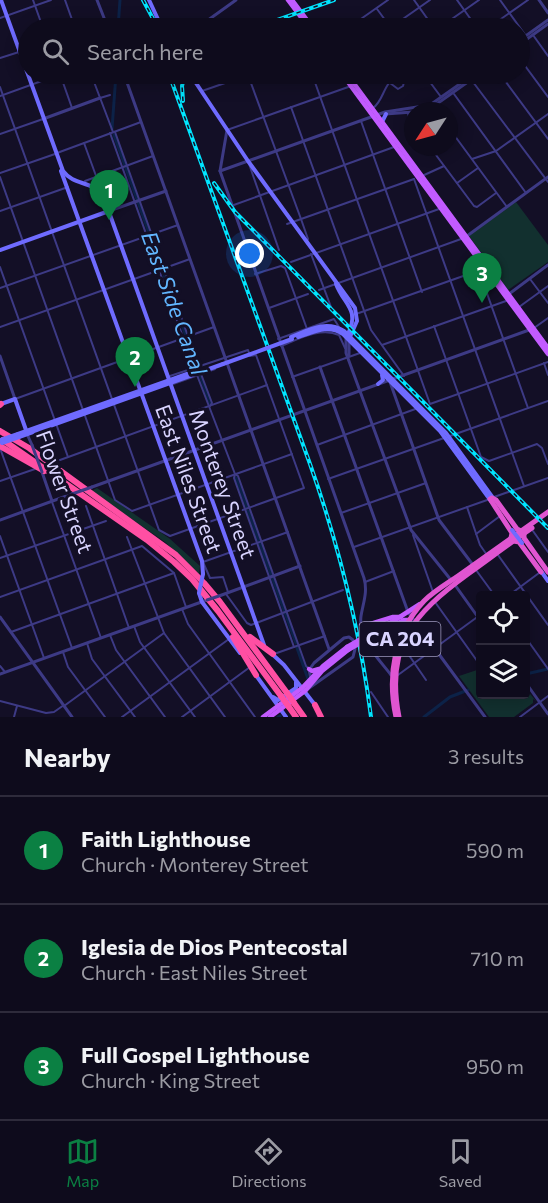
<!DOCTYPE html>
<html lang="en">
<head>
<meta charset="utf-8">
<style>
  :root { --surface:#0e0b1c; --page:#171425; --text:#f1f3f6; --muted:#9b9ba3; --line:#2e2b3b; --accent:#0b8043 }
  body { margin:0; font-family:Commissioner,sans-serif; background:var(--page); color:var(--text) }
  .controls { position:absolute; right:18px; bottom:18px; display:grid; overflow:hidden; border-radius:6px; box-shadow:0 3px 15px #0003 }
  .controls button { width:54px; height:54px; display:grid; place-items:center; padding:0; border:0; border-bottom:2px solid var(--line); background:var(--surface); color:var(--text); font:30px sans-serif }
  .compass { position:absolute; left:404px; top:102px; width:54px; height:54px; border-radius:50%; background:var(--surface); box-shadow:0 3px 15px #0003; rotate:234deg }
  .you { position:absolute; left:250px; top:254px; width:21px; height:21px; margin:-15px; border:4px solid #fff; border-radius:50%; background:#1a73e8; box-shadow:0 0 0 9px #1a73e833 }
  .badge { display:grid; place-items:center; width:39px; height:39px; border-radius:50%; background:var(--accent); color:#fff; font-size:20px; font-weight:700 }
  .pin { position:absolute; translate:-50% -50px; filter:drop-shadow(0 2px 3px #0008) }
  .pin::after { content:''; position:absolute; top:32px; width:21px; height:18px; background:inherit; clip-path:polygon(0 0,100% 0,50% 100%) }
  .list { margin:0; padding:0; list-style:none }
  h2 { display:flex; justify-content:space-between; align-items:center; height:78px; margin:0; padding:0 24px; font-size:26px }
  h2 small { font-size:20px; font-weight:400; color:var(--muted) }
  .list li { display:grid; grid-template-columns:39px 1fr auto; gap:18px; align-items:center; box-sizing:border-box; height:108px; padding:0 24px; border-top:2px solid var(--line) }
  .list b { display:block; font-size:22px; white-space:nowrap }
  .list p { margin:0; font-size:20px; white-space:nowrap; color:var(--muted) }
  .list em { font-size:20px; font-style:normal; color:var(--muted) }
  .icon { flex:none; width:33px; height:33px; fill:none; stroke:currentColor; stroke-width:2; stroke-linecap:round; stroke-linejoin:round }
  .map { position:relative; flex:none; width:548px; height:717px; overflow:hidden }
  .search { position:absolute; background:var(--surface); box-shadow:0 3px 15px #0003; left:18px; right:18px; top:18px; height:66px; display:flex; align-items:center; gap:15px; box-sizing:border-box; padding:0 21px; border-radius:33px; color:var(--muted); font-size:22px }
  .sheet { height:402px; background:var(--surface) }
  nav { display:flex; justify-content:space-around; align-items:center; box-sizing:border-box; height:84px; border-top:2px solid var(--line); background:var(--surface); font-size:16px; color:var(--muted) }
  nav a { display:grid; justify-items:center; gap:3px }
  nav .on { color:var(--accent) }
  .map>svg:first-child { display:block }
  .green { fill:#12302f }
  .lines { fill:none; stroke-linecap:round; stroke-linejoin:round }
  .canal { stroke:#0c2248; stroke-width:3 }
  .minor { stroke:#3d3a85; stroke-width:2 }
  .tertiary { stroke:#3d3a85; stroke-width:3 }
  .secondary { stroke:#6f6bff; stroke-width:4 }
  .primary { stroke:#c25bff; stroke-width:4.5 }
  .trunk { stroke:#e055d1; stroke-width:5 }
  .motorway { stroke:#ff4fa3; stroke-width:6 }
  .rail-casing { stroke:#00e5ff; stroke-width:4 }
  .rail { stroke:#130f26; stroke-width:1.5; stroke-dasharray:4.5; stroke-linecap:butt }
  .tertiary-bridge { stroke:#3d3a85; stroke-width:3 }
  .secondary-bridge { stroke:#6f6bff; stroke-width:4 }
  .primary-bridge { stroke:#c25bff; stroke-width:4.5 }
  .motorway-bridge { stroke:#ff4fa3; stroke-width:6 }
  .labels { text-anchor:middle; stroke-width:6; stroke-linejoin:round; paint-order:stroke }
  .shield { fill:#130f26; stroke:#9e99be; stroke-width:1.5 }
  .shield-label { font-size:20px; font-weight:bold; fill:#d9d4ff }
  .street-label { font-size:21px; fill:#d9d4ff; stroke:#130f26 }
  .water-label { font-size:22px; font-style:italic; fill:#62b6ff; stroke:#130f26 }
</style>
</head>
<body>
<div class="map">
<svg width="548" height="717" viewBox="0 0 548 717">
  <rect width="100%" height="100%" fill="#130f26"/>
  <g class="green">
    <polygon points="516,202 548,245 548,262 508,290 469,236"/>
    <polygon points="97,488 170,539 200,566 199,574 165,542 91,491"/>
    <polygon points="480,669 480,694 526,694 526,689 536,701 533,699 533,703 514,717 489,717 459,676"/>
  </g>
  <g class="lines">
    <g class="canal">
      <polyline points="118,28 120,0"/>
      <polyline points="112,129 116,74"/>
      <polyline points="114,135 210,403"/>
      <polyline points="236,478 247,507"/>
      <polyline points="248,511 296,643"/>
      <polyline points="297,648 308,679"/>
      <polyline points="526,674 548,669"/>
      <polyline points="278,717 280,716"/>
      <polyline points="424,717 450,697 468,690"/>
    </g>
    <g class="minor">
      <polyline points="33,0 43,28"/>
      <polyline points="65,0 75,28"/>
      <polyline points="414,0 434,28"/>
      <polyline points="457,0 477,28"/>
      <polyline points="500,0 526,36"/>
      <polyline points="377,9 391,28"/>
      <polyline points="0,18 51,0"/>
      <polyline points="348,28 388,0"/>
      <polyline points="390,28 430,0"/>
      <polyline points="439,28 479,0"/>
      <polyline points="488,28 528,0"/>
      <polyline points="533,35 548,56"/>
      <polyline points="0,58 19,52"/>
      <polyline points="520,59 548,97"/>
      <polyline points="60,74 72,108"/>
      <polyline points="91,74 113,132"/>
      <polyline points="312,74 430,404 548,362"/>
      <polyline points="424,74 441,97"/>
      <polyline points="467,74 548,182"/>
      <polyline points="500,74 548,139"/>
      <polyline points="248,75 301,219 308,239 307,241"/>
      <polyline points="356,83 368,74"/>
      <polyline points="414,83 426,74"/>
      <polyline points="0,87 159,530 170,536 304,488 256,355 250,356 248,350 170,376 169,379"/>
      <polyline points="202,91 251,74"/>
      <polyline points="454,94 526,193"/>
      <polyline points="0,96 61,74"/>
      <polyline points="100,98 110,95"/>
      <polyline points="291,107 371,330 404,376"/>
      <path d="M373 108C385 100 383 79 400 77L404 82 403 86 398 89 390 83"/>
      <polyline points="408,113 409,118 413,123"/>
      <polyline points="361,121 422,292"/>
      <polyline points="449,128 507,207"/>
      <polyline points="227,130 351,86"/>
      <polyline points="115,132 199,367"/>
      <polyline points="110,133 194,368"/>
      <polyline points="0,134 43,119"/>
      <polyline points="449,140 455,136"/>
      <polyline points="84,143 103,195"/>
      <polyline points="430,147 474,206 477,207 496,193"/>
      <polyline points="57,153 141,122"/>
      <polyline points="472,159 496,151 548,114"/>
      <polyline points="248,161 279,250"/>
      <polyline points="0,173 55,154"/>
      <polyline points="422,176 444,166"/>
      <polyline points="0,177 115,500 132,511 292,454"/>
      <polyline points="414,179 524,486"/>
      <polyline points="85,181 153,156"/>
      <polyline points="457,183 478,168"/>
      <polyline points="231,206 394,147"/>
      <polyline points="0,211 68,187"/>
      <polyline points="287,224 414,179"/>
      <polyline points="311,254 331,307"/>
      <polyline points="291,262 439,209"/>
      <polyline points="0,267 68,457"/>
      <polyline points="479,271 528,408"/>
      <polyline points="255,274 281,266 285,268 307,329"/>
      <polyline points="530,279 548,303"/>
      <polyline points="0,288 178,225"/>
      <polyline points="319,290 461,239"/>
      <polyline points="519,307 548,286"/>
      <polyline points="269,308 308,294"/>
      <polyline points="356,314 483,269"/>
      <polyline points="434,326 481,457 489,461 537,444 542,448 548,464"/>
      <polyline points="0,327 190,259"/>
      <polyline points="534,328 548,318"/>
      <polyline points="278,339 334,319 339,327"/>
      <polyline points="382,345 506,301 508,298"/>
      <path d="M281 346C299 339 320 327 339 335L345 348"/>
      <polyline points="544,363 548,375"/>
      <polyline points="201,374 212,403 210,406"/>
      <polyline points="197,375 235,474 234,478 294,647"/>
      <polyline points="292,377 360,353"/>
      <polyline points="170,383 173,384 215,369"/>
      <polyline points="15,399 214,327"/>
      <polyline points="450,436 548,401"/>
      <polyline points="317,445 418,408"/>
      <polyline points="0,448 72,648"/>
      <polyline points="60,460 267,385"/>
      <polyline points="235,474 238,476 306,666 309,669"/>
      <polyline points="328,479 444,438"/>
      <polyline points="0,481 35,469"/>
      <polyline points="494,497 548,478"/>
      <polyline points="52,502 101,638"/>
      <polyline points="86,506 129,628"/>
      <polyline points="467,507 480,545 487,555"/>
      <polyline points="341,513 426,483"/>
      <polyline points="533,531 548,552"/>
      <polyline points="476,534 500,516"/>
      <polyline points="413,535 433,592"/>
      <polyline points="0,536 44,658"/>
      <polyline points="127,537 164,633 225,717"/>
      <polyline points="354,547 490,499"/>
      <polyline points="498,555 548,625"/>
      <polyline points="0,558 106,521"/>
      <polyline points="476,570 495,596"/>
      <polyline points="365,582 394,571"/>
      <polyline points="228,592 223,577 210,578 203,562 288,532"/>
      <polyline points="226,594 247,623 251,625 343,590"/>
      <polyline points="508,596 539,573"/>
      <polyline points="0,597 142,546 174,573 186,607"/>
      <polyline points="435,602 480,665"/>
      <polyline points="182,609 188,624 255,717"/>
      <polyline points="134,626 140,642 195,717"/>
      <polyline points="11,632 174,573"/>
      <polyline points="110,635 116,650 165,717"/>
      <polyline points="526,638 548,669"/>
      <polyline points="87,643 92,659 135,717"/>
      <polyline points="404,648 426,680"/>
      <polyline points="63,652 68,667 105,717"/>
      <polyline points="274,654 325,636"/>
      <polyline points="0,666 5,672"/>
      <polyline points="398,675 480,615"/>
      <polyline points="371,692 388,717"/>
      <polyline points="0,701 46,713 54,712 64,705"/>
      <polyline points="64,706 164,633"/>
      <polyline points="14,717 17,706"/>
      <polyline points="122,717 229,639"/>
      <polyline points="182,717 250,667"/>
      <polyline points="520,717 548,696"/>
    </g>
    <g class="tertiary">
      <polyline points="97,0 108,28"/>
      <polyline points="539,0 548,13"/>
      <polyline points="197,28 236,0"/>
      <polyline points="520,40 548,20"/>
      <polyline points="520,44 548,24"/>
      <polyline points="124,74 329,649"/>
      <polyline points="421,111 431,108 479,74"/>
      <polyline points="385,114 413,112"/>
      <polyline points="43,119 100,98"/>
      <path d="M227 130 220 171 364 578C368 592 363 603 361 616 358 639 378 658 391 675"/>
      <polyline points="220,171 385,112 430,105 474,74"/>
      <polyline points="109,211 166,191"/>
      <polyline points="467,236 548,177"/>
      <polyline points="509,294 548,265"/>
      <polyline points="346,337 346,353 411,530 451,580"/>
      <polyline points="349,340 349,355"/>
      <polyline points="0,356 15,399"/>
      <polyline points="320,367 408,612 485,717"/>
      <polyline points="390,382 439,520 473,565"/>
      <polyline points="27,434 32,445"/>
      <polyline points="42,472 52,501"/>
      <polyline points="92,487 529,330"/>
      <polyline points="0,520 72,494"/>
      <polyline points="455,585 480,620"/>
      <polyline points="219,596 300,566"/>
      <polyline points="0,617 72,717"/>
      <polyline points="0,674 207,600"/>
      <polyline points="526,683 548,714"/>
      <polyline points="305,691 353,657 355,649 353,640 349,637 344,638 314,663 309,670 311,679"/>
    </g>
    <g class="secondary">
      <path d="M1 0 63 171C75 187 92 179 104 198L264 645"/>
      <polyline points="149,0 162,28"/>
      <polyline points="190,74 248,161 355,308 357,321 349,339"/>
      <polyline points="382,122 386,114"/>
      <polyline points="61,171 202,561 203,574"/>
      <polyline points="0,250 109,211"/>
      <path d="M336 284C344 305 360 309 348 334"/>
      <path d="M291 337C309 330 326 320 344 331L446 433 493 498"/>
      <path d="M298 337C314 332 328 324 343 334L440 431 491 501"/>
      <polyline points="378,384 383,380 382,375"/>
      <polyline points="1,404 15,399 26,430"/>
      <polyline points="18,434 187,374"/>
      <polyline points="19,437 223,364"/>
      <polyline points="541,571 548,581"/>
      <polyline points="199,593 202,602 240,653"/>
      <polyline points="271,653 284,665 315,705"/>
      <polyline points="255,674 286,717"/>
      <polyline points="273,697 278,700 296,688 296,682"/>
    </g>
    <g class="primary">
      <polyline points="288,0 309,28"/>
      <polyline points="292,0 313,28"/>
      <polyline points="342,74 548,354"/>
      <polyline points="347,74 548,348"/>
      <polyline points="361,625 364,626 393,617 401,617"/>
      <polyline points="373,632 395,620 420,604"/>
      <polyline points="374,635 404,620 410,620"/>
      <polyline points="309,669 312,671 319,669"/>
      <polyline points="263,717 302,688 323,666 347,647"/>
      <polyline points="270,717 305,691 322,671 348,650"/>
    </g>
    <g class="trunk">
      <polyline points="492,498 496,500 517,529 521,531"/>
      <polyline points="490,499 512,533 511,538"/>
      <polyline points="524,534 524,538 548,572"/>
      <polyline points="514,541 519,542 541,572"/>
      <polyline points="379,632 391,631 396,635 398,642"/>
      <path d="M396 717C387 676 394 633 424 601 436 589 452 581 465 571 493 551 520 532 548 512"/>
      <path d="M399 717C385 646 413 614 468 574 489 559 510 543 532 528"/>
    </g>
    <g class="motorway">
      <polyline points="0,405 1,404"/>
      <polyline points="0,431 29,448 176,555 204,583 220,602 287,693"/>
      <polyline points="3,440 147,540 174,562 192,579 218,611 281,696"/>
      <polyline points="0,446 44,471"/>
      <polyline points="233,637 256,675"/>
      <polyline points="250,637 273,654"/>
      <polyline points="294,703 304,717"/>
      <polyline points="315,705 321,717"/>
      <polyline points="289,707 296,717"/>
    </g>
    <defs>
      <g id="rail">
        <polyline points="143,0 158,28"/>
        <polyline points="254,28 334,0"/>
        <path d="M169 74 310 464C339 546 360 631 371 717"/>
        <polyline points="183,101 182,86 185,74"/>
        <polyline points="214,183 235,212 548,528"/>
      </g>
    </defs>
    <use href="#rail" class="rail-casing"/>
    <use href="#rail" class="rail"/>
    <g class="tertiary-bridge">
      <polyline points="32,445 42,472"/>
      <polyline points="72,494 92,487"/>
      <polyline points="207,600 219,596"/>
    </g>
    <g class="secondary-bridge">
      <polyline points="223,364 292,339"/>
      <polyline points="0,440 18,434"/>
      <polyline points="2,443 19,437"/>
      <polyline points="512,530 522,543"/>
      <polyline points="199,593 203,574"/>
    </g>
    <g class="primary-bridge">
      <polyline points="347,647 373,632"/>
      <polyline points="348,650 374,635"/>
    </g>
    <g class="motorway-bridge">
      <polyline points="287,693 294,703"/>
      <polyline points="281,696 289,707"/>
    </g>
  </g>
  <g class="labels">
    <rect class="shield" x="359.5" y="622" width="81" height="34" rx="4.5"/>
    <g class="shield-label">
      <text x="400" y="646">CA 204</text>
    </g>
    <g class="street-label">
      <text transform="translate(188 479) rotate(70)" y="7">East Niles Street</text>
      <text transform="translate(222 484) rotate(70)" y="7">Monterey Street</text>
      <text transform="translate(64 492) rotate(70)" y="7">Flower Street</text>
    </g>
    <g class="water-label">
      <text transform="translate(174 303) rotate(70)" y="8">East Side Canal</text>
    </g>
  </g>
</svg>
<div class="controls">
<button><svg class="icon" aria-label="locate" viewBox="0 0 24 24"><circle cx="12" cy="12" r="6"/><path d="M12 2v4M12 18v4M2 12h4M18 12h4"/></svg></button>
<button><svg class="icon" aria-label="layers" viewBox="0 0 24 24"><path d="M12 4l9 5-9 5-9-5zM3 14l9 5 9-5"/></svg></button>
</div>
<svg class="compass" viewBox="-18 -18 36 36"><path d="M0-13l5 13h-10z" fill="#e53935"/><path d="M0 13l5-13h-10z" fill="#9b9ba3"/></svg>
<div class="you"></div>
<div class="pin badge" style="left:109px;top:220px">1</div>
<div class="pin badge" style="left:135px;top:387px">2</div>
<div class="pin badge" style="left:482px;top:303px">3</div>
<div class="search"><svg class="icon" aria-label="search" viewBox="0 0 24 24"><circle cx="10" cy="10" r="6"/><path d="M15 15l6 6"/></svg>Search here</div>
</div>
<section class="sheet">
<h2>Nearby<small>3 results</small></h2>
<ul class="list">
<li><span class="badge">1</span><div><b>Faith Lighthouse</b><p>Church · Monterey Street</p></div><em>590 m</em></li>
<li><span class="badge">2</span><div><b>Iglesia de Dios Pentecostal</b><p>Church · East Niles Street</p></div><em>710 m</em></li>
<li><span class="badge">3</span><div><b>Full Gospel Lighthouse</b><p>Church · King Street</p></div><em>950 m</em></li>
</ul>
</section>
<nav>
<a class="on"><svg class="icon" aria-label="map" viewBox="0 0 24 24"><path d="M3 6l6-2 6 2 6-2v14l-6 2-6-2-6 2zM9 4v14M15 6v14"/></svg>Map</a>
<a><svg class="icon" aria-label="directions" viewBox="0 0 24 24"><path d="M12 3l9 9-9 9-9-9zM9 14v-3h6M13 9l2 2-2 2"/></svg>Directions</a>
<a><svg class="icon" aria-label="saved" viewBox="0 0 24 24"><path d="M7 4h10v16l-5-4-5 4z"/></svg>Saved</a>
</nav>
</body>
</html>
